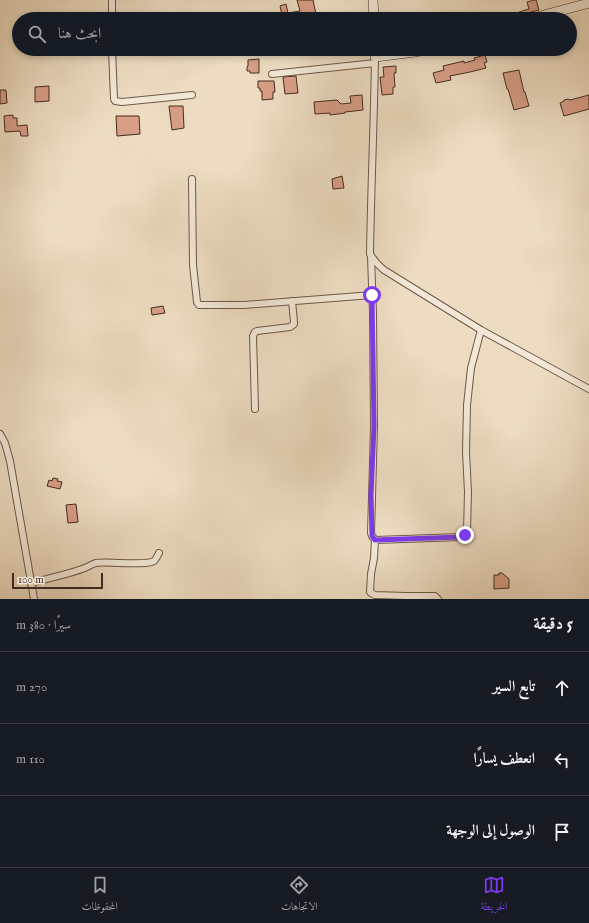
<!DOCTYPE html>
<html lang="ar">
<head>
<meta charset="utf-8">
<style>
  :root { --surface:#171b24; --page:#242831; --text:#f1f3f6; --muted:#9ea1a6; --line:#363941; --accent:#7c3aed }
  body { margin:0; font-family:"IM FELL English",Amiri,serif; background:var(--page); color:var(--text); direction:rtl }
  .scale { position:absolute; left:12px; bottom:10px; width:91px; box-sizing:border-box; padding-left:4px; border:2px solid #422c1f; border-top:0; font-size:11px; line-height:14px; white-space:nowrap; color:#422c1f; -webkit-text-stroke:3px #f3e8d7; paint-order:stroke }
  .stop { position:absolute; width:12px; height:12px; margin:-9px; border:3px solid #7c3aed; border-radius:50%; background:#fff }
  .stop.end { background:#7c3aed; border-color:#fff; box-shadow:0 1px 4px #0008 }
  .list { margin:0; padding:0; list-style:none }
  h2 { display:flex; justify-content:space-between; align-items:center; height:52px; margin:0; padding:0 16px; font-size:17px }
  h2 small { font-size:13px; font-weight:400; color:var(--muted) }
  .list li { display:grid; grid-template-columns:26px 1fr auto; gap:12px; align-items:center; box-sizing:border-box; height:72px; padding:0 16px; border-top:1px solid var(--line) }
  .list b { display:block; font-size:15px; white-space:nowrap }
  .list em { font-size:13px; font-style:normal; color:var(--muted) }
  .icon { flex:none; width:22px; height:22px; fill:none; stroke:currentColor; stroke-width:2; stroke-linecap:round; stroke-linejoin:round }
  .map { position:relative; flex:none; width:589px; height:599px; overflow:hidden; direction:ltr }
  .search { position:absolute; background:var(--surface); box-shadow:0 2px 6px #0003; left:12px; right:12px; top:12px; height:44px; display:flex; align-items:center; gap:10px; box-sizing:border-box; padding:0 14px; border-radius:22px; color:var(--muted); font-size:15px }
  .sheet { height:268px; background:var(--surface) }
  nav { display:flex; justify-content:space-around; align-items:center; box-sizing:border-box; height:56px; border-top:1px solid var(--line); background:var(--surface); font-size:11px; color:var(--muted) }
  nav a { display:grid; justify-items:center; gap:2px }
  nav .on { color:var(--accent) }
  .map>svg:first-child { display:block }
  .building { fill:#d89e86; stroke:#422c1f }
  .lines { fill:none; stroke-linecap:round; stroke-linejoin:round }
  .street-casing { stroke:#6d5848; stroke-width:8 }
  .secondary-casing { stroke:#422c1f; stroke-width:10 }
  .street { stroke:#f3e8d7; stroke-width:6 }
  .secondary { stroke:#f3e8d7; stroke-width:9 }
  .route { stroke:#7c3aed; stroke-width:5 }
</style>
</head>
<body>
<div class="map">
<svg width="589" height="599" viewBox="0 0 589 599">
  <rect width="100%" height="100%" fill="#eddcc2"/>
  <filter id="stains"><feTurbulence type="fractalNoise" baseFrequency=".005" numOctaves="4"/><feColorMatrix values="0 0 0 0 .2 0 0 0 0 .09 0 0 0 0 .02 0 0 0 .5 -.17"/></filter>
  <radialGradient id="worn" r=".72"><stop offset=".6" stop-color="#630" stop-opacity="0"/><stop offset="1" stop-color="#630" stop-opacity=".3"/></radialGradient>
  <g class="building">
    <polygon points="297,0 313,0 317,19 283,19 280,6 286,4 288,13 300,11"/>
    <polygon points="534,0 536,0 539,10 527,13 524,16 514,19 513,14 529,9 527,2"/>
    <polygon points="485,55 487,62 484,63 486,68 470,72 450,76 451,80 436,83 433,73 444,70 443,66 464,61 464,63 475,60 474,58"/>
    <polygon points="259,59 259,73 250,73 250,71 247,71 247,67 248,66 248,60"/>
    <polygon points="396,66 396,73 394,73 395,87 393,87 393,94 382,95 380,77 384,77 383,67"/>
    <polygon points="519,70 524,92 525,92 529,106 514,110 508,89 507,89 503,73"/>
    <polygon points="296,76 298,93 285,94 283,77"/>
    <polygon points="258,81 274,81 275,92 273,92 273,99 262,100 262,91 260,91 260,88 258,88"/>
    <polygon points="49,86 49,101 35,102 35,87"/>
    <polygon points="0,90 6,90 7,103 0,104"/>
    <polygon points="362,95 363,110 345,112 345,113 330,115 330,113 315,114 314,102 337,100 341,104 351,103 350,96"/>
    <polygon points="589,95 589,109 564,116 560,103 564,101 564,100 568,99 570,100 574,99"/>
    <polygon points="169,106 183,106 184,128 172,130"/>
    <polygon points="13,115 13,118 17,118 17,126 27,125 28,136 21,136 20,131 5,132 4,116"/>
    <polygon points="116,116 139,116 140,134 117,136"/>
    <polygon points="342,176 344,188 333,189 332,179"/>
    <polygon points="163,306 165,313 152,315 151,308"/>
    <polygon points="53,478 58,479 57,481 62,482 60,489 47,486 49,480 52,481"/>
    <polygon points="76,504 78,522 68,523 66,505"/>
    <polygon points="499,573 502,573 509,579 509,588 494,589 494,575 499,575"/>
  </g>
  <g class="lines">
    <defs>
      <g id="street">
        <polyline points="112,0 112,19"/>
        <polyline points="112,49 114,99 115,101 122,102 192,95"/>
        <path d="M375 57C374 123 371 188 370 254 374 261 378 265 384 270L481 330 589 389"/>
        <polyline points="272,74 375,63"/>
        <polyline points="192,179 193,265 197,302 199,305 244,305 372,295"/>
        <polyline points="371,256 373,313 374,426 371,533 372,536 375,540 374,558 371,574 370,592 371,593 375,595 406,596 435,596 438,599"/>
        <polyline points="255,409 253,336 255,332 257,331 290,327 294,324 294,322 292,301"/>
        <polyline points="0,434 5,443 10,461 34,599"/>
        <polyline points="375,540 461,537 465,535 467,532 468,492 466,452 467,405 471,368 481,330"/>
        <path d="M32 583C48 578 66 575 82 569 87 568 91 564 96 563 107 561 147 566 154 561 156 559 158 555 159 553"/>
      </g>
      <g id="secondary">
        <polyline points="373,0 374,19"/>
        <polyline points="529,19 589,3"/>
        <polyline points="375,49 375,57 415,52 429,49"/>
      </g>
    </defs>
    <use href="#street" class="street-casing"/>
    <use href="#secondary" class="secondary-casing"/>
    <use href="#street" class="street"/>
    <use href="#secondary" class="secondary"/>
  </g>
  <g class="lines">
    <polyline class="route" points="372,295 374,426 371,495 372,536 375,540 461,537 465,535"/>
  </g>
  <rect width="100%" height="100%" filter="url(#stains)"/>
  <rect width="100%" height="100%" fill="url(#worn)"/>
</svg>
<div class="scale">100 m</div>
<div class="stop" style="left:372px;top:295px"></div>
<div class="stop end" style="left:465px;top:535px"></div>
<div class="search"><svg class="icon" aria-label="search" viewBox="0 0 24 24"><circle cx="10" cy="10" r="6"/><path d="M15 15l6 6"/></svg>ابحث هنا</div>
</div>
<section class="sheet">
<h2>5 دقيقة<small>سيرًا · 380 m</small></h2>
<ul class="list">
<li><svg class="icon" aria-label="ahead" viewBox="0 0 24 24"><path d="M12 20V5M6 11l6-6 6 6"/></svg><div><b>تابع السير</b></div><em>270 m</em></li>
<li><svg class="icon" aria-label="left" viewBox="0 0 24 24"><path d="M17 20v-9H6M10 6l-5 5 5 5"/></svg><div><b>انعطف يسارًا</b></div><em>110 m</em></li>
<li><svg class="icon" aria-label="arrive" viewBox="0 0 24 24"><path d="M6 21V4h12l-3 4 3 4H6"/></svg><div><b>الوصول إلى الوجهة</b></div></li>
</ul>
</section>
<nav>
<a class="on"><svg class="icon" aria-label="map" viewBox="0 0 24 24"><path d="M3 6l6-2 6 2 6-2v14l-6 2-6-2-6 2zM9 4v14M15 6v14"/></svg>الخريطة</a>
<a><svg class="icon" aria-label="directions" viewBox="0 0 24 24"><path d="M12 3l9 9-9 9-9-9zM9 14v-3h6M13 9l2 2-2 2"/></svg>الاتجاهات</a>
<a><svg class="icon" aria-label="saved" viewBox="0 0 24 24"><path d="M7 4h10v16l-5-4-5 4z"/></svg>المحفوظات</a>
</nav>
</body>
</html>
